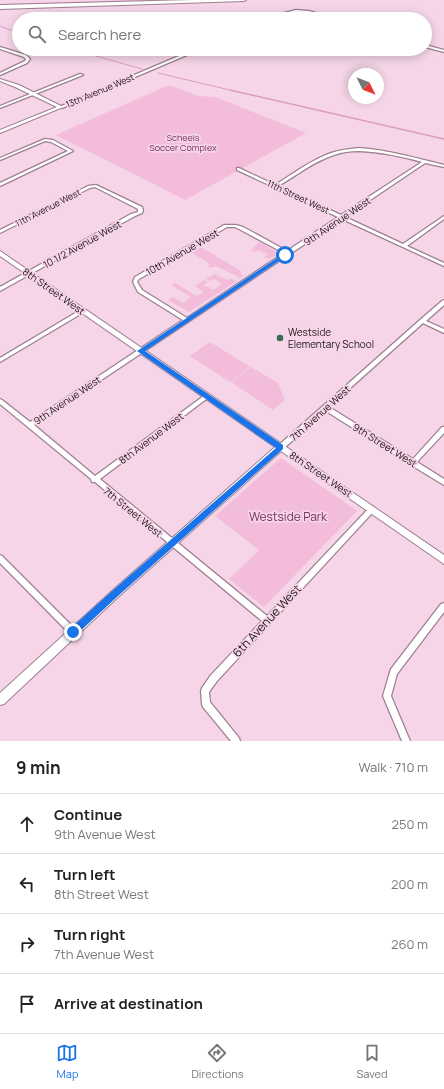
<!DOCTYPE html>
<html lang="en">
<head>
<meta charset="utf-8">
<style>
  :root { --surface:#fff; --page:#f2f2f2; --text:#222; --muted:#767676; --line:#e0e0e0; --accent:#1a73e8 }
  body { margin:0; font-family:Manrope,sans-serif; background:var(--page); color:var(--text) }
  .compass { position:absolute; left:348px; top:68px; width:36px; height:36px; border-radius:50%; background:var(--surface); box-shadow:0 2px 10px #0003; rotate:132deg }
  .stop { position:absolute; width:12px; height:12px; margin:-9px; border:3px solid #1a73e8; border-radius:50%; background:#fff }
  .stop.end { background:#1a73e8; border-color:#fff; box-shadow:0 1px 4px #0008 }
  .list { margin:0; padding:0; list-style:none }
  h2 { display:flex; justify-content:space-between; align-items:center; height:52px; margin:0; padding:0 16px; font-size:17px }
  h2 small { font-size:13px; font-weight:400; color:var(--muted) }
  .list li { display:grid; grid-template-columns:26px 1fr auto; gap:12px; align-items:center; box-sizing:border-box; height:60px; padding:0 16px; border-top:1px solid var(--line) }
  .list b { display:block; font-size:15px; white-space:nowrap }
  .list p { margin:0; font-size:13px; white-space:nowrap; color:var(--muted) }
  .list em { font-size:13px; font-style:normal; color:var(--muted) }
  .icon { flex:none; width:22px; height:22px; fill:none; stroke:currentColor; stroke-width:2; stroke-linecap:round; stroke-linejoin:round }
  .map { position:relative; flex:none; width:444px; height:741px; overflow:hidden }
  .search { position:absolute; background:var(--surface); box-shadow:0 2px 10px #0003; left:12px; right:12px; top:12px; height:44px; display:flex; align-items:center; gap:10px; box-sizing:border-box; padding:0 14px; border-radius:22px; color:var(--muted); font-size:15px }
  .sheet { height:292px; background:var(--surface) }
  nav { display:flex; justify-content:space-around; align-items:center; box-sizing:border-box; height:56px; border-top:1px solid var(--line); background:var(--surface); font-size:11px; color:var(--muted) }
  nav a { display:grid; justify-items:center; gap:2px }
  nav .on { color:var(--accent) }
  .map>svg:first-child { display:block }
  .green { fill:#f3bcdb }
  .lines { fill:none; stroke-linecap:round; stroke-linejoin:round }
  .stream-far1 { stroke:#dd9cc1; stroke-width:1 }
  .stream { stroke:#dd9cc1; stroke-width:1.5 }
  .street-casing { stroke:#9d7f90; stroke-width:2.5 }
  .secondary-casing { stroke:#9d7f90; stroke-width:2 }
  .highway-casing { stroke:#9d7f90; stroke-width:2 }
  .street { fill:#fff; fill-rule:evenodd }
  .secondary { fill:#fff; fill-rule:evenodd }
  .highway { fill:#fff; fill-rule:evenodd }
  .route { fill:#1a73e8 }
  .poi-dot { fill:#346c54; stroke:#f5d5e7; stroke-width:1.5 }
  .labels { text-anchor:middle; stroke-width:3.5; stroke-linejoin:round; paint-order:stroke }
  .far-street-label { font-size:9px; fill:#20151b; stroke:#f5d5e7 }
  .far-park-label { font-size:9px; fill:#7b2f60; stroke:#f5d5e7 }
  .street-label { font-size:10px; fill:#20151b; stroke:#f5d5e7 }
  .poi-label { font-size:10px; fill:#20151b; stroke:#f5d5e7; text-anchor:start }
  .near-park-label { font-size:12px; fill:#7b2f60; stroke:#f5d5e7 }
  .near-street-label { font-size:12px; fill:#20151b; stroke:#f5d5e7 }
</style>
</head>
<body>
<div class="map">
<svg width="444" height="741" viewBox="0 0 444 741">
  <rect width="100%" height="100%" fill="#f5d5e7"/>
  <g class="green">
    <polygon points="129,0 192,0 0,6 0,4"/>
    <polygon points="169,85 198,96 215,97 306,133 185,200 56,135"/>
    <polygon points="259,242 279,253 269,259 264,257 268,254 259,250 254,252 251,250"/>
    <polygon points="201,247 241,271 241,275 244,275 239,279 239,277 216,266 211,268 208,266 210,264 192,253"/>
    <polygon points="215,274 227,280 230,279 237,281 189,312 168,300 173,297 183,303 191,297 171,285 175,283 197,296 204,292 195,286 204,280 208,282 204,285 213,290 222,284 214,279 210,281 206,279"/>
    <polygon points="210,342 250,367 230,382 190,356"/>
    <polygon points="251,367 278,383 285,400 273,410 231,382"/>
    <polygon points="281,458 357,511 264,607 229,579 259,550 215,516"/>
  </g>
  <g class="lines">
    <g class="stream-far1">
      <polyline points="0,26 19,33"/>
      <polyline points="71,49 142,69"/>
      <polyline points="158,73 234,91"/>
    </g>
    <polyline class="stream" points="230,90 444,139"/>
    <defs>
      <g id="street">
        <path d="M296 10 309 11 336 19C325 19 314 12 303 12 290 11 280 19 270 19L280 14Z"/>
        <polygon points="425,45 444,50 444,52 425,47"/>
        <polygon points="0,47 26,55 30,59 27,63 0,75 0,73 25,61 26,59 24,57 0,49"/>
        <polygon points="158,49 163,49 182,55 196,49 201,49 62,108 59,107 179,56"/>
        <polygon points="80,74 83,75 0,108 0,106"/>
        <polygon points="45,139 53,140 73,151 0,186 0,183 68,151 51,142 45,141 0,160 0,158"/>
        <path d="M359 148C388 150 416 158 444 165V167L425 163 345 217 403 244 444 216V219L407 246 444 263V266L342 219 290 254V255H288L34 425 95 476 205 395H209L210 396 209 397 100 479 267 616 370 507 372 506 374 507 375 509 374 511 217 681 209 692 210 702 239 738 240 741H231L203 707 202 704 201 691 202 688 211 675 262 621 95 482H92L91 479 0 404V399L2 400 30 422 183 320 138 292 133 282 135 277 224 225H236L243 227 287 251 338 217 237 170V168H239L275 185C293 174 311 160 331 153 340 150 349 149 359 148ZM359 151C380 152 401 156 422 162L341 215 278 186C296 176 314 161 334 155 342 152 350 151 359 151ZM227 227H235L239 229 284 253 187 318 142 290 137 282 139 279Z"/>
        <polygon points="96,185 142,207 143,210 142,213 135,216 0,291 0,287 131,214 138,212 138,209 95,187 90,188 0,233 0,230 88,186"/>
        <polygon points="444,300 444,305 426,321 444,329 444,333 423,323 329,407 413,459 442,427 444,427 444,433 417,462 444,479 444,485 411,465 326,411 283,449 279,449 278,447 279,445 420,320 442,301"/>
        <polygon points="82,309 84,310 85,311 84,312 0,362 0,358"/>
        <polygon points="0,555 2,556 76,630 77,632 76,634 73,636 70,634 0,563"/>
        <polygon points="444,603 444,612 397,674 391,696 410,741 402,741 383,696 390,672 391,669 441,604"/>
      </g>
      <g id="secondary">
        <polygon points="0,79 19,85 63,107 0,133 0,130 57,107 15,87 0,81"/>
        <polygon points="0,251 444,555 444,564 281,451 118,597 4,704 0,705 0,693 112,591 275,447 0,256"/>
      </g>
      <polygon id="highway" points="192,0 246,0 244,1 0,9 0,5"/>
    </defs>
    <use href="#street" class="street-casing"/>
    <use href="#secondary" class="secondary-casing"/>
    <use href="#highway" class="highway-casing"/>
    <use href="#street" class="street"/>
    <use href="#secondary" class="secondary"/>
    <use href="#highway" class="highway"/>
  </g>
  <polygon class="route" points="283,254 288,255 145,351 283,445 283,449 118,596 76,635 73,636 70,635 69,632 70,629 112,591 276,448 137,351"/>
  <circle class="poi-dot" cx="280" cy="338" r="4"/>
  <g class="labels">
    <g class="far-street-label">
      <text transform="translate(100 91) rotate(-23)" y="3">13th Avenue West</text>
      <text transform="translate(298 197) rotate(25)" y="3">11th Street West</text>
      <text transform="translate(48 208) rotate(-27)" y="3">11th Avenue West</text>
    </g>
    <g class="far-park-label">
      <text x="183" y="141">Scheels<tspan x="183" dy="10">Soccer Complex</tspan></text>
    </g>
    <g class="street-label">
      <text transform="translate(337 221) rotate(-34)" y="4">9th Avenue West</text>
      <text transform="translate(82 244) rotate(-29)" y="4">10 1/2 Avenue West</text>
      <text transform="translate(182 252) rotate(-30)" y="4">10th Avenue West</text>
      <text transform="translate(54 291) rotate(35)" y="4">8th Street West</text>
      <text transform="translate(67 400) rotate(-34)" y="4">9th Avenue West</text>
      <text transform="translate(320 413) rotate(-42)" y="4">7th Avenue West</text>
      <text transform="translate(151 438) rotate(-37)" y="4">8th Avenue West</text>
      <text transform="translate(385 445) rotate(32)" y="4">9th Street West</text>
      <text transform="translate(321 474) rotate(34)" y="4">8th Street West</text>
      <text transform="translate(133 512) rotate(39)" y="4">7th Street West</text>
    </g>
    <g class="poi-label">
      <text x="288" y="336">Westside<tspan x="288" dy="12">Elementary School</tspan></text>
    </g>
    <g class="near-park-label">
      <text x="288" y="521">Westside Park</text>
    </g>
    <g class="near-street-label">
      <text transform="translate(267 621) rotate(-47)" y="4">6th Avenue West</text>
    </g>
  </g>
</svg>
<svg class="compass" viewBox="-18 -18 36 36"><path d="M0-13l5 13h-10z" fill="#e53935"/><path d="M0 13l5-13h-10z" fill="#767676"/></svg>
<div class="stop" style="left:285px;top:255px"></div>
<div class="stop end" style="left:73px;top:632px"></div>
<div class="search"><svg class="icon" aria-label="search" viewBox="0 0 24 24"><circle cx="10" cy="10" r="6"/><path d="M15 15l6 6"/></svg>Search here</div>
</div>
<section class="sheet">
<h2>9 min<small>Walk · 710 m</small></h2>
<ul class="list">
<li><svg class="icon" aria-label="ahead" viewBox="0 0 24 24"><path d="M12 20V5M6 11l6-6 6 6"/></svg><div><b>Continue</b><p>9th Avenue West</p></div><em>250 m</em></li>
<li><svg class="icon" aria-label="left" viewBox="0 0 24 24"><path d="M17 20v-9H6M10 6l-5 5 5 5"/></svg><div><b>Turn left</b><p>8th Street West</p></div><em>200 m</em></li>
<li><svg class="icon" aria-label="right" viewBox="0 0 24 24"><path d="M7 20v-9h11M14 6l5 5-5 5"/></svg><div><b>Turn right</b><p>7th Avenue West</p></div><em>260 m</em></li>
<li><svg class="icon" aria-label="arrive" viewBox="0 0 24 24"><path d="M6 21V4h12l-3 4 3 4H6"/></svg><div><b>Arrive at destination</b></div></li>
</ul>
</section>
<nav>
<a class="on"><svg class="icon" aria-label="map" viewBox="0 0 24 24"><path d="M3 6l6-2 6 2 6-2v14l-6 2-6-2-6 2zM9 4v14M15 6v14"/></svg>Map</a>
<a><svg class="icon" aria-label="directions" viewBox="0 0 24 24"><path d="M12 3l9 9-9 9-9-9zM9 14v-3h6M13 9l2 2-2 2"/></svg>Directions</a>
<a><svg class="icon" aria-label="saved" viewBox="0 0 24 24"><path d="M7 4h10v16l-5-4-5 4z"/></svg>Saved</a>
</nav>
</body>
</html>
